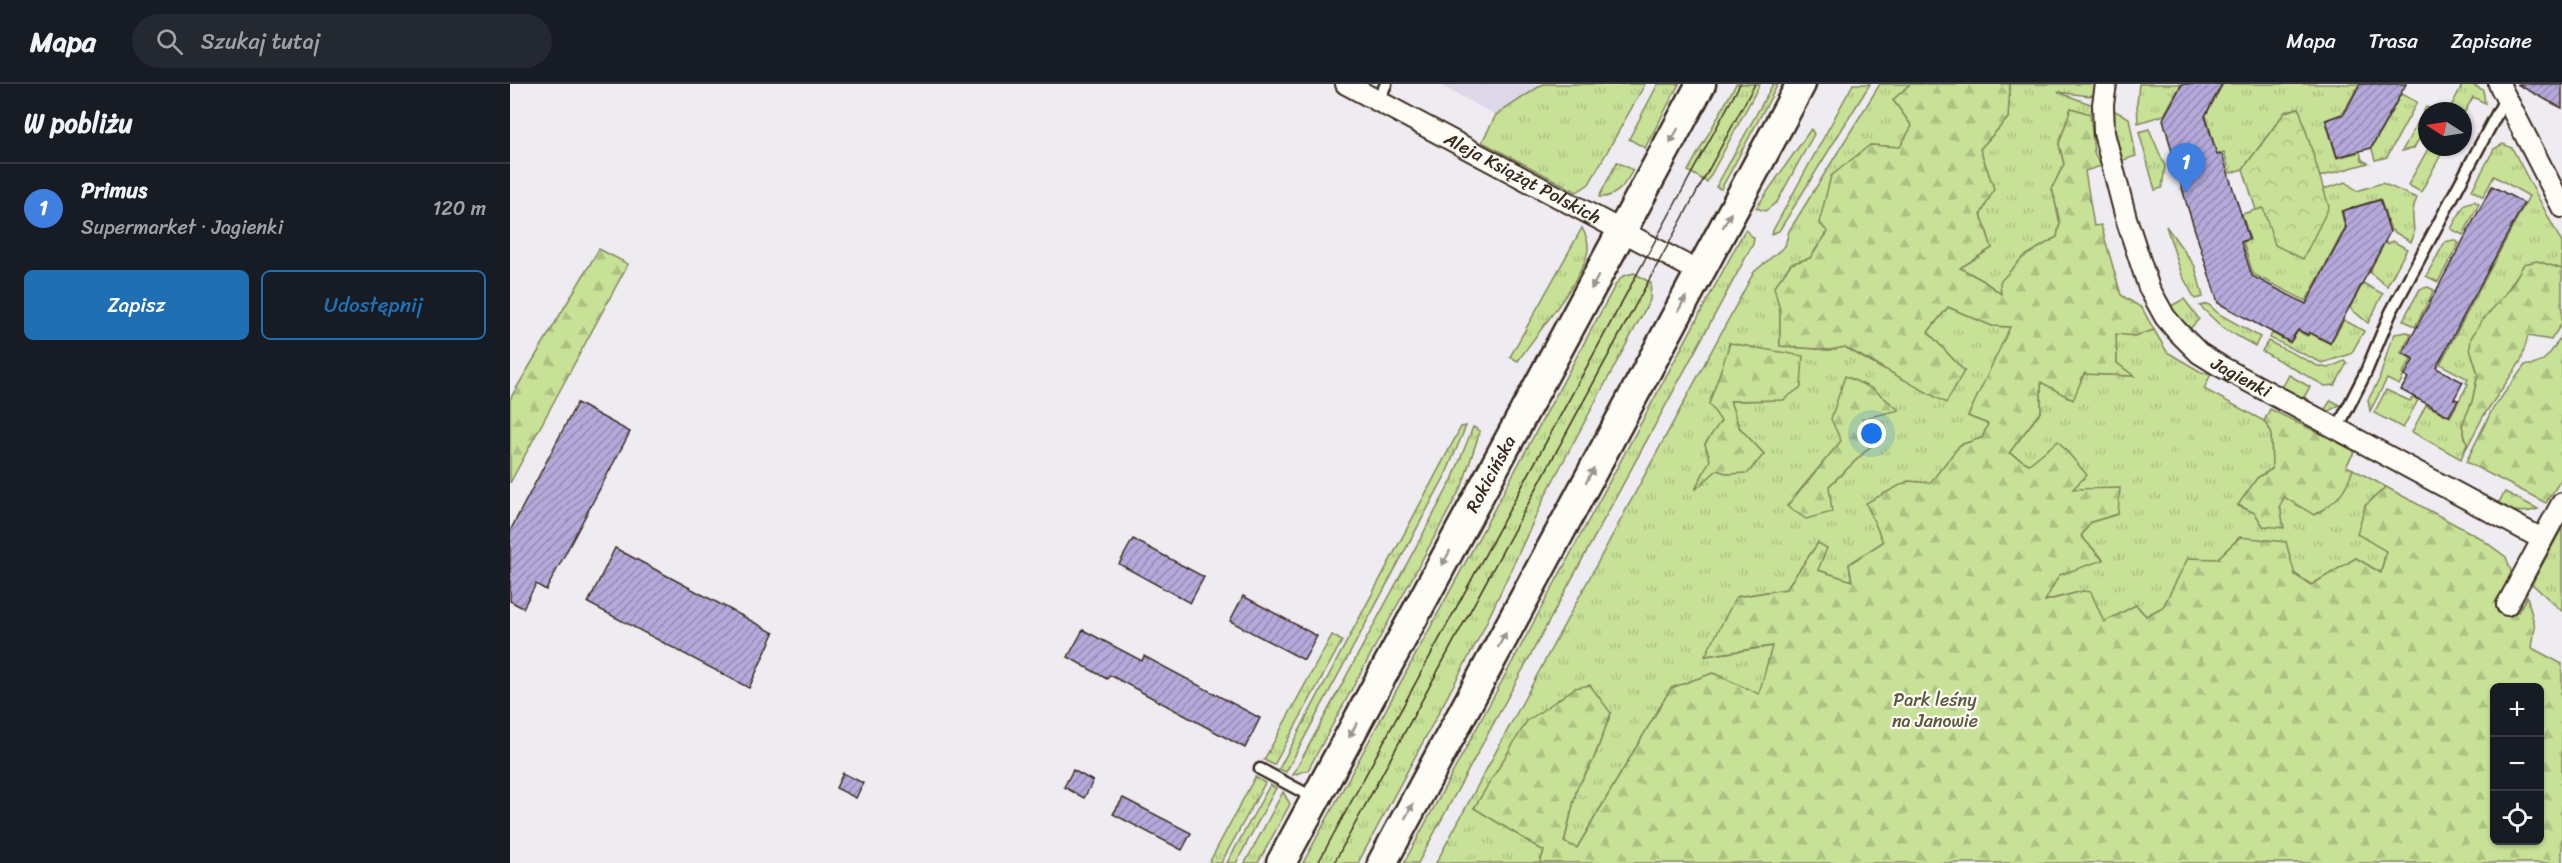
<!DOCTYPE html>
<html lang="pl">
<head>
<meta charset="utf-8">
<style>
  :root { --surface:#171b24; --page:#242831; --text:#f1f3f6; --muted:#9ea1a6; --line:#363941; --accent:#1f6fb2 }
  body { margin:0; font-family:Sriracha,sans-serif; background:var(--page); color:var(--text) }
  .controls { position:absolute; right:18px; bottom:18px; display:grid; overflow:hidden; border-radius:9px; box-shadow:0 2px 4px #0004 }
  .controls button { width:54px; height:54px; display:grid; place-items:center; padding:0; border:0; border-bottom:2px solid var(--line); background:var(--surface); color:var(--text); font:30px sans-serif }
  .compass { position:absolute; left:1908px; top:18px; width:54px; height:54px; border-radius:50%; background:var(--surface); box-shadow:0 2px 4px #0004; rotate:282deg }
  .you { position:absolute; left:1362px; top:350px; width:21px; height:21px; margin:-15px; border:4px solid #fff; border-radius:50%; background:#1a73e8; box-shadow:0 0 0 9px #1a73e833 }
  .badge { display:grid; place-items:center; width:39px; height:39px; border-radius:50%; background:var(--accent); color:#fff; font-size:20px; font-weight:700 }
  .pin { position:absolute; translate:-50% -50px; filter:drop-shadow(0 2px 3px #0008) }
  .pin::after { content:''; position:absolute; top:32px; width:21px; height:18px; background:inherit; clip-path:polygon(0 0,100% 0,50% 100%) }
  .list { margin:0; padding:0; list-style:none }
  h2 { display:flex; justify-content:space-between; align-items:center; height:78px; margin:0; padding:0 24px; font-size:26px }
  h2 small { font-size:20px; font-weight:400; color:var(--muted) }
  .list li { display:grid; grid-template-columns:39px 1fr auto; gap:18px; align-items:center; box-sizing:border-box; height:90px; padding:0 24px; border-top:2px solid var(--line) }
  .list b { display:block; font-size:22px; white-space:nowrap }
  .list p { margin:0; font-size:20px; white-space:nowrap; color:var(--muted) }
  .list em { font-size:20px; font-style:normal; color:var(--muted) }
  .actions { display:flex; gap:12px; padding:18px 24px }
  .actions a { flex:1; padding:14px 0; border:2px solid var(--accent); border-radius:9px; text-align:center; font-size:21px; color:var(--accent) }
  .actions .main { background:var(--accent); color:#fff }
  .icon { flex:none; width:33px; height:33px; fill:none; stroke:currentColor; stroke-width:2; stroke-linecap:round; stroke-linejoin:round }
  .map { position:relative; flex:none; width:2052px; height:779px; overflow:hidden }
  header { display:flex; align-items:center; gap:36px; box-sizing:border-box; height:84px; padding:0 30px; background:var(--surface); border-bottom:2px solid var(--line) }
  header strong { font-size:28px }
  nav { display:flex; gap:33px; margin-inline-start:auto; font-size:21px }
  .search { width:420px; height:54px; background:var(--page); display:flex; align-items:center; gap:15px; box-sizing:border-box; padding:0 21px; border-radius:33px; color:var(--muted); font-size:22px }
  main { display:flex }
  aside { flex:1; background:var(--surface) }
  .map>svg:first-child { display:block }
  .built { fill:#ddd7ea }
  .grass { fill:url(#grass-tufts); stroke:#81865a; stroke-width:1.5; fill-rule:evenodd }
  .forest { fill:url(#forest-firs); stroke:#81865a; stroke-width:1.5; fill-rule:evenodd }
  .park { fill:url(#park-crowns); stroke:#81865a; stroke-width:1.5 }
  .building { fill:url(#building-hatch); stroke:#3b2a1e; stroke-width:1.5 }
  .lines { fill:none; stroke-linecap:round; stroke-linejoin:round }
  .lane-casing { stroke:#3b2a1e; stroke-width:15 }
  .street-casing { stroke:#3b2a1e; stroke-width:24 }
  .secondary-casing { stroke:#3b2a1e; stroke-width:33 }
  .lane { stroke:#fdfcf7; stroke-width:10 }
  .street { stroke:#fdfcf7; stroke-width:20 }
  .secondary { stroke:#fdfcf7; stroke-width:28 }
  .tram { stroke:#3b2a1e; stroke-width:1.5 }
  .oneway { fill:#9c938a }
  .labels { text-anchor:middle; stroke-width:4.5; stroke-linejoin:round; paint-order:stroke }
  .street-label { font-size:18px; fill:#3b2a1e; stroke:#fdfcf7 }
  .park-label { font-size:18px; fill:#5e583c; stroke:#fdfcf7 }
</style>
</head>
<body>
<header>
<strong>Mapa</strong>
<div class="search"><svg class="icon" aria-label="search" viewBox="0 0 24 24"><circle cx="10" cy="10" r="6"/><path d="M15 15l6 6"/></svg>Szukaj tutaj</div>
<nav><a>Mapa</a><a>Trasa</a><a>Zapisane</a></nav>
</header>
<main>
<aside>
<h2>W pobliżu<small></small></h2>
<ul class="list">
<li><span class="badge" style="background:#3f7fe0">1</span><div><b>Primus</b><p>Supermarket · Jagienki</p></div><em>120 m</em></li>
</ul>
<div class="actions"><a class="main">Zapisz</a><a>Udostępnij</a></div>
</aside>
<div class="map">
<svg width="2052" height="779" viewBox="0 0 2052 779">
  <defs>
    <pattern id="grass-tufts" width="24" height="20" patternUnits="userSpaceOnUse" patternTransform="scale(1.5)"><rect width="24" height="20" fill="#c7e197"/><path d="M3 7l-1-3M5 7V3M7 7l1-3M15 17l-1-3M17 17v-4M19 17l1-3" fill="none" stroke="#acc182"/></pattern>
    <pattern id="forest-firs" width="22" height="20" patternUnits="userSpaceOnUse" patternTransform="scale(1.5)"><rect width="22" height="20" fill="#c7e197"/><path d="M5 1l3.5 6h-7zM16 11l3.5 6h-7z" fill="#acc182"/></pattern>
    <pattern id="park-crowns" width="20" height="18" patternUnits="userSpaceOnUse" patternTransform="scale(1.5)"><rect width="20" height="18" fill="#c7e197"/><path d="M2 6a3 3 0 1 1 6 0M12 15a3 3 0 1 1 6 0" fill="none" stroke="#acc182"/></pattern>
    <pattern id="building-hatch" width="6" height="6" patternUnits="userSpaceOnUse" patternTransform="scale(1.5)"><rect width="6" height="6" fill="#b4a9da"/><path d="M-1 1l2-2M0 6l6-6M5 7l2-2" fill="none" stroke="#948ab0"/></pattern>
  </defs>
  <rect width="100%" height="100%" fill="#eeebf1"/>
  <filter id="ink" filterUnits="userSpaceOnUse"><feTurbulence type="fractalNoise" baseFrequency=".0167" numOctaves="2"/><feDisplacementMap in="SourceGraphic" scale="12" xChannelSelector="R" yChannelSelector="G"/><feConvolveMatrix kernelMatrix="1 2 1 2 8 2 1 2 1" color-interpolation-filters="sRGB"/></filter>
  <g filter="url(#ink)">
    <polygon class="built" points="928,0 1033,0 986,31"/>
    <g class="grass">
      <polygon points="1033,0 1135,0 1079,100 1067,108 972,58 986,31"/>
      <polygon points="1148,0 1169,0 1135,64 1119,55"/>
      <polygon points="1226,0 1250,0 1197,98 1178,87"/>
      <polygon points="1263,0 1268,0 1211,105 1206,103"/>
      <polygon points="1343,0 1360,0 1269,147 1261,150"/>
      <path d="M1370 0H1400L1383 16 1402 42 1390 63 1360 61 1318 147 1300 174 1281 180 1265 203 1270 226V262L1319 266 1335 263 1372 285 1454 287 1418 248 1438 223 1482 242 1501 243 1458 332 1478 340 1472 354 1450 361 1420 400 1398 397 1373 458 1339 480 1342 497 1308 486V459L1276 505 1226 513 1196 572 1263 562 1249 611 1203 589 1161 604 1067 764 1054 759 1067 704 1082 679 1101 629 964 724 1034 767 1030 779H926L1244 188 1275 162 1279 147ZM1219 259 1273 316 1220 317 1229 343 1254 370 1219 390 1207 386 1186 404 1200 376 1195 360 1212 337ZM1363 305 1388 326 1352 335 1364 359 1319 402 1277 422 1331 357Z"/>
      <polygon points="1500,0 1585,0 1584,10 1580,12 1548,8 1583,21 1580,30 1561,24 1549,60 1554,80 1542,104 1550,139 1547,153 1512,174 1492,210 1472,196 1450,184 1482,164 1471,130 1484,105 1470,65 1498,34"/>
      <polygon points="1629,0 1671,0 1654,31 1628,39 1627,20"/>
      <polygon points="1713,0 1849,0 1833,29 1815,36 1827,74 1846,69 1846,65 1849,64 1852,76 1858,79 1809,93 1788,24 1775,28 1733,85 1720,89 1714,68 1707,70 1696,31"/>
      <polygon points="1953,0 1961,0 1973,6 1975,19 1963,13 1953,31 1953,27 1939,26"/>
      <polygon points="1891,10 1907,18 1877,73 1865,76 1862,65 1854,61 1855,59 1863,62"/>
      <polygon points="1916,23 1923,27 1917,27 1917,40 1904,64 1892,67"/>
      <polygon points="1605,27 1619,34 1626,72 1610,77 1602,28"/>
      <polygon points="1301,45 1304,50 1267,118 1255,127 1246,124"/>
      <polygon points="1639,45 1655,82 1652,104 1645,106 1629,48"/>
      <polygon points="1993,60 2002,64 2052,159 2052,185 2027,177 2006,193 1960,264 1968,290 1962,318 1952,341 1957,360 1951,375 1902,348 1916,321 1940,333 1958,300 1956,299 1958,295 1930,280 2019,112 1984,92 1973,113 1962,106 1984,65"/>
      <polygon points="1919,63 1935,63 1911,108 1898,101"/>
      <path d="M1107 78 1123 86C1115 100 1107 114 1089 113Z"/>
      <path d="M1836 98 1847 107 1872 99 1907 114C1897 133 1909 145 1901 158L1881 146 1870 115 1831 127 1835 144 1796 217 1743 190 1733 158 1740 156 1732 130Z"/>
      <polygon points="1964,117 1969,120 1953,151 1941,145 1955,120"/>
      <polygon points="1656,142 1685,182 1693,213 1685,215 1672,191"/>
      <path d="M1072 144C1076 151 1079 158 1078 166 1073 196 1026 250 1008 277L1000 273Z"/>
      <polygon points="1235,146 1244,154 1243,160 908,779 894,779"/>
      <polygon points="1874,155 1877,160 1883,157 1897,165 1877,202 1859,188 1873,162 1870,160"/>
      <polygon points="1944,156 1949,159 1928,198 1916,192 1935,158"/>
      <polygon points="1124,189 1141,199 1140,216 1038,406 972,548 848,779 793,779 1106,200 1113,192"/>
      <polygon points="1853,199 1873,210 1858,239 1840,224"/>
      <polygon points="1918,203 1924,206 1905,243 1893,236 1910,205"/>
      <polygon points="1674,215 1689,235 1678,247 1659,223"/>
      <polygon points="1698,220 1709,230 1750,253 1745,262 1713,244 1690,222"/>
      <polygon points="1834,236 1854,247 1841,270 1812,279 1760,254 1762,249 1780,259 1788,247 1797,252 1800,249 1820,260"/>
      <polygon points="1644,246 1657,268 1691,288 1701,290 1694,305 1754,337 1761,347 1762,385 1747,394 1728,422 1745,429 1753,442 1770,422 1774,412 1839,395 1843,385 1876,403 1855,422 1876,467 1871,489 1846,474 1802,501 1730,453 1707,475 1678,475 1653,523 1636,532 1626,521 1594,539 1573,507 1534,517 1549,491 1593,475 1571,452 1581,438 1608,430 1499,369 1531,327 1531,298 1574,290 1623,292 1607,279 1606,249 1625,252"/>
      <polygon points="1897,248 1901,250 1891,269 1902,275 1892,290 1894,291 1889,301 1877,295 1860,327 1858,316 1869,296 1880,260 1885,250"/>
      <polygon points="1758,257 1808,282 1818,284 1834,277 1837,279 1825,301 1815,302 1752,267"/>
      <polygon points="1779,291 1800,303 1794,313 1799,316 1799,319 1814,327 1821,316 1830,321 1815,329 1771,306"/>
      <polygon points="1876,306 1900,317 1903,313 1908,316 1893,344 1864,329"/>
      <polygon points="956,342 935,392 776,688 769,685 951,343"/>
      <polygon points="963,343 970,347 952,402 798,686 783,691 942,396"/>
      <path d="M1995 408 2028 425C2014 430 2000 428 1987 421Z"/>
      <polygon points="2052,444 2052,527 2022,500"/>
      <polygon points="822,551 832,557 764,681 754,676"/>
      <polygon points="745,693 755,699 711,779 699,779"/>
      <polygon points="760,701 766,704 726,779 717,779"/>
      <polygon points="773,708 780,720 748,779 735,779"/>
    </g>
    <g class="forest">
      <path d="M1400 0H1500L1498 34 1470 65 1484 105 1471 130 1482 164 1450 184 1472 196 1491 210 1490 198 1512 174 1547 153 1550 139 1542 104 1554 80 1549 60 1561 24 1580 30 1584 68 1591 82 1575 87 1584 142 1591 141 1611 211 1632 224 1644 246 1625 252 1606 250 1607 279 1624 292 1574 290 1563 316 1531 298V327L1499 369 1519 380 1548 357 1577 391 1563 405 1610 404 1608 430 1581 438 1571 452 1593 476 1549 491 1535 517 1573 507 1581 508 1594 538 1626 521 1636 532 1653 523 1678 474 1707 475 1730 453 1776 458 1785 491 1801 501 1846 474 1871 489 1876 467 1847 450 1855 422 1876 403 1970 454 1996 473 2002 490 1990 521 2008 528 2017 512 2025 543 2022 564 2052 580V779H1030L1034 767 964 724 1017 637 1065 604 1080 601 1101 629 1082 679 1067 704 1054 758 1067 764 1161 604 1203 589 1249 610 1262 562 1195 572 1226 513 1276 505 1308 459 1317 464 1308 486 1342 497 1339 480 1373 458 1356 419 1398 397 1420 399 1450 361 1472 354 1478 340 1458 332 1500 243 1482 242 1438 223 1418 248 1454 287 1436 319 1335 263 1319 266 1270 262V226L1264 203 1281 180 1300 174 1318 148 1309 139 1321 92 1360 61 1390 63 1402 42 1383 16ZM1984 604H2030V756H1984Z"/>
      <polygon points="89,165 118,180 0,399 0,315"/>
      <polygon points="2027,177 2052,185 2052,239 2041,256 2018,252 2011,277 1974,331 1955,367 1957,360 1952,341 1962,318 1968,290 1960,264 1961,254 1971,238 1998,207 2014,180"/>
      <path d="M2052 250V394L2036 419 1956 378 1982 326 2015 281C2035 283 2043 265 2052 250Z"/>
      <polygon points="1220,259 1293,272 1291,303 1273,316 1220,317 1229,343 1254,370 1238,389 1219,390 1207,386 1185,406 1200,376 1195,360 1211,337 1199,320"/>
      <polygon points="1335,292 1363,305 1389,326 1352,335 1364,359 1319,402 1322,428 1296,435 1277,422 1331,357 1321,335"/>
      <path d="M1760 325 1845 367 1836 382 1843 385C1834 411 1826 418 1804 431L1774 413 1770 422 1774 444 1753 442 1745 429 1728 421 1747 394 1762 385 1761 347 1754 337Z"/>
    </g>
    <polygon class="park" points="1789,24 1819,123 1793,175 1765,161 1753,124 1746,126 1733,85 1775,28"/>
    <g class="building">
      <polygon points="1672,0 1712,0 1695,32 1707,71 1712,70 1739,155 1731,158 1742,192 1796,220 1836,144 1832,127 1870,116 1880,148 1820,259 1799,248 1798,251 1788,246 1780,258 1708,219 1676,118 1653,35"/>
      <polygon points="1850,0 1896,0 1861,64 1827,73 1816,36 1834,30"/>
      <polygon points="2007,0 2052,0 2052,24 2040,18"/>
      <polygon points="1982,102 2014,119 1926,284 1953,298 1944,315 1948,316 1939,332 1891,306 1898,294 1894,292 1904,275 1893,269"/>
      <polygon points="67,319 120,348 36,506 26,500 13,524 0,517 0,447"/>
      <polygon points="623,455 694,493 680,519 609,480"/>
      <polygon points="105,464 264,549 239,604 78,519"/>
      <polygon points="733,512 807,552 794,576 720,537"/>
      <polygon points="573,546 632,577 634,572 750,634 735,664 600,591 597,595 558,573"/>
      <polygon points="563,686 583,697 574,714 554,703"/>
      <polygon points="333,689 353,699 346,714 326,704"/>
      <polygon points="613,714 681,749 672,766 603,730"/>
    </g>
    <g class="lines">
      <defs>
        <g id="lane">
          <polyline points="868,17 876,0"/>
          <polyline points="1827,345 1855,290 1881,228 1996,13"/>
          <polyline points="750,685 806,715"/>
        </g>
        <g id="street">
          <path id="s1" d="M836 0 1189 188"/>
          <path id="s2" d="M1596 0 1593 20 1594 49 1616 134 1639 204 1655 233 1667 247 1689 269 1710 282 2032 455"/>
          <polyline points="1989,0 2052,123"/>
          <polyline points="1997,521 2052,419"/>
        </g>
        <g id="secondary">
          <path id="s3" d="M771 779 1191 0"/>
          <polyline points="872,779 1291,0"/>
        </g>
      </defs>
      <use href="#lane" class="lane-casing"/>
      <use href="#street" class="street-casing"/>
      <use href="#secondary" class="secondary-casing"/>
      <use href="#lane" class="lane"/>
      <use href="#street" class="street"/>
      <use href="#secondary" class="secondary"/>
      <g class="tram">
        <polyline points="808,779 1230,0"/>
        <polyline points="824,779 1245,0"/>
      </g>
    </g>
    <defs><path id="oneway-solid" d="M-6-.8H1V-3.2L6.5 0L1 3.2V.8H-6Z" transform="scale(1.5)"/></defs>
    <g class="oneway">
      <use href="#oneway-solid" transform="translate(1164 52) rotate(118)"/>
      <use href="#oneway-solid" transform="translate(1217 136) rotate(-61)"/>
      <use href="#oneway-solid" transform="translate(1085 198) rotate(118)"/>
      <use href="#oneway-solid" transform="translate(1172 220) rotate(-62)"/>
      <use href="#oneway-solid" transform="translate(1080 391) rotate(-62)"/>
      <use href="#oneway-solid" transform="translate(936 474) rotate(118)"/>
      <use href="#oneway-solid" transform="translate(992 556) rotate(-62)"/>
      <use href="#oneway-solid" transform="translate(843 646) rotate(118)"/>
      <use href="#oneway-solid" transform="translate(899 727) rotate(-62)"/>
    </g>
  </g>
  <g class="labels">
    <g class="street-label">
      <text dy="6" stroke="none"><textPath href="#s1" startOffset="200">Aleja Książąt Polskich</textPath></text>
      <text dy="6" stroke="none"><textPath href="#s2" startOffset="342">Jagienki</textPath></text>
      <text dy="6" stroke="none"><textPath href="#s3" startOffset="442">Rokicińska</textPath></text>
    </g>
    <g class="park-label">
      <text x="1425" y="622">Park leśny<tspan x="1425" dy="21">na Janowie</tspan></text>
    </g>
  </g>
</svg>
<div class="controls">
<button>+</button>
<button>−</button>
<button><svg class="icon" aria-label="locate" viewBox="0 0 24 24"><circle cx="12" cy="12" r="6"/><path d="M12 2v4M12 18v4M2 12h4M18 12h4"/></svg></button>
</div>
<svg class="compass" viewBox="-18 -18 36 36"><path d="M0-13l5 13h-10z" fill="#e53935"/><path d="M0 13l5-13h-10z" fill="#9ea1a6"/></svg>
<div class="you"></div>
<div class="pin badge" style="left:1676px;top:109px;background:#3f7fe0">1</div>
</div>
</main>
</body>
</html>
